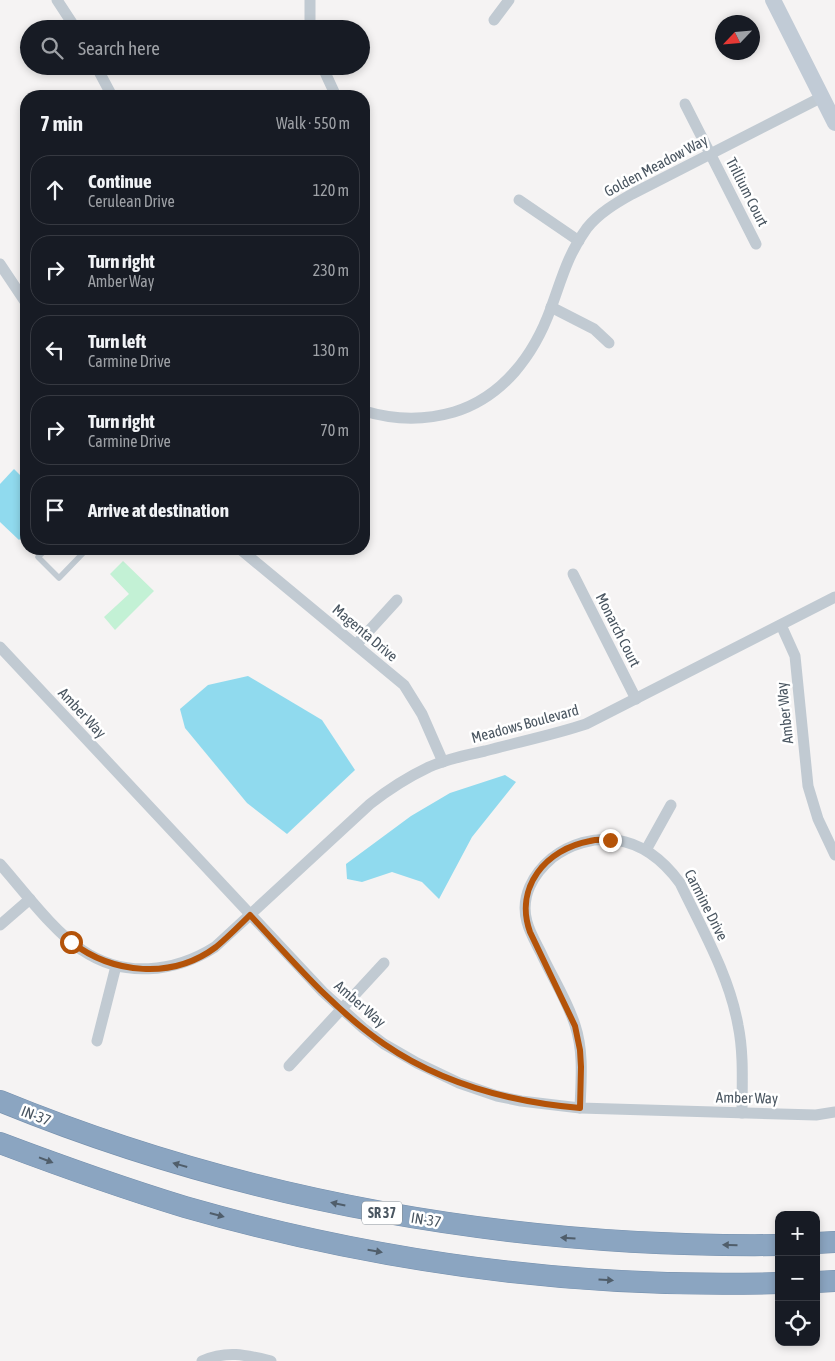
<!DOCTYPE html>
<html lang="en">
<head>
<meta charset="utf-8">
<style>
  :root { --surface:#171b24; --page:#20242c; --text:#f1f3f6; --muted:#9ea1a6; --line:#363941 }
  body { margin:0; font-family:"Asap Condensed",sans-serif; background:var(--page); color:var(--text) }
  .controls { position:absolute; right:15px; bottom:15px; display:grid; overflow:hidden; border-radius:10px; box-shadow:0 2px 8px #0003 }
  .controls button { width:45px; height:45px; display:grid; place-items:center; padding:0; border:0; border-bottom:1px solid var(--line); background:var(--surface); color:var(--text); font:25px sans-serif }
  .compass { position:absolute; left:715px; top:15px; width:45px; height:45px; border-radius:50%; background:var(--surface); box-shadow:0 2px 8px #0003; rotate:244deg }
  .stop { position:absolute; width:15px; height:15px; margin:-11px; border:4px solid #b45309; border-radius:50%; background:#fff }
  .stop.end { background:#b45309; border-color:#fff; box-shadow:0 1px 5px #0008 }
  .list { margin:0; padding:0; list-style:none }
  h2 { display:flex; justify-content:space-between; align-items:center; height:65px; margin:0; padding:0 20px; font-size:21px }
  h2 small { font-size:16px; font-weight:400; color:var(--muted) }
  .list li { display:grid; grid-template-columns:32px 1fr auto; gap:15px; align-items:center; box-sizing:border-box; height:70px; margin:0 10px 10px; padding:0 10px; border:1px solid var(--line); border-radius:20px }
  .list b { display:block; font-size:19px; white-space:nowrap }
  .list p { margin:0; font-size:16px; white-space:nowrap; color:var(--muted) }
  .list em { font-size:16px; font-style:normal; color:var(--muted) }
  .icon { flex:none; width:28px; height:28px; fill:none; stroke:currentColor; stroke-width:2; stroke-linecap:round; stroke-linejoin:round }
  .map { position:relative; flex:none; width:835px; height:1361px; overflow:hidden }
  .search { position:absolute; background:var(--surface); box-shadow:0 2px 8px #0003; left:20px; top:20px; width:350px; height:55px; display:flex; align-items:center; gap:12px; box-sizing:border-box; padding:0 18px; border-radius:28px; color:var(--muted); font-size:19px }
  .panel { position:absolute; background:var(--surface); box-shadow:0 2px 8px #0003; left:20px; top:90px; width:350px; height:465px; border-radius:20px }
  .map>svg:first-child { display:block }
  .green { fill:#c3f1d5 }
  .water { fill:#90daee }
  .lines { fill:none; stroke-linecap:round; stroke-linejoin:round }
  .highway-casing { stroke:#7690ad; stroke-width:22 }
  .lane { stroke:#c1cad2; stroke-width:5.5 }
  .street { stroke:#c1cad2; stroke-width:11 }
  .secondary { stroke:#c1cbd6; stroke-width:16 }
  .highway { stroke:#8ba5c1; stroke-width:21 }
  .oneway { fill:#505e6b }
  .route { stroke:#b45309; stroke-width:6 }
  .labels { text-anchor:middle; stroke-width:5; stroke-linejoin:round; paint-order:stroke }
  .shield { fill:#fff; stroke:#808990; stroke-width:1 }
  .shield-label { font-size:14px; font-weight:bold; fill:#4a5661 }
  .street-label { font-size:15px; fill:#4a5661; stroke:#fff }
</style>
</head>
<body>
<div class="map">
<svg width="835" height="1361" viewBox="0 0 835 1361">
  <rect width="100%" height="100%" fill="#f5f3f3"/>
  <polygon class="green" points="123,561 154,591 115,630 104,617 129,594 110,574"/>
  <g class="water">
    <polygon points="14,469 26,481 26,533 19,540 0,522 0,484"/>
    <polygon points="248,676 322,720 355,770 287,834 247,803 185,728 180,709 208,685"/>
    <polygon points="505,775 516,782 472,837 439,899 422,882 392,872 362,882 347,879 346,864 411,816 450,793"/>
  </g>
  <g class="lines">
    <defs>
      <g id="highway">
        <path d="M0 1101C247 1202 512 1248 779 1245"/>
        <path d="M0 1143C61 1166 123 1188 185 1207 377 1262 579 1289 779 1283"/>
        <polyline points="816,1243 835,1242"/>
        <polyline points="816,1282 835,1281"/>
      </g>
    </defs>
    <use href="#highway" class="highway-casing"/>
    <polyline class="lane" points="47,549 38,557 59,578 87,549"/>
    <g class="street">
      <polyline points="57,0 76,29"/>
      <polyline points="310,0 310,29"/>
      <polyline points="494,20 509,0"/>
      <polyline points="96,66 112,96"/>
      <polyline points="322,66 335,94"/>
      <polyline points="685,104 756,244"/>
      <polyline points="519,200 579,241"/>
      <polyline points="0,264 26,303"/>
      <polyline points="551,307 594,329 609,343"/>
      <path d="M364 411C394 420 423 421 454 412 503 397 534 355 551 308 562 278 568 254 587 228 599 213 616 203 632 194L822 97"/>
      <polyline points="240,549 404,685 422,714 443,762"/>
      <polyline points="573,574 636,699"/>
      <polyline points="781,625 795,656 808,786 818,819 835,855"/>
      <polyline points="356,645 397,600"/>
      <polyline points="0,647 323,992 363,1028 384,1044 417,1063 459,1083 497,1096 521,1101 580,1108 816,1115 835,1112"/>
      <polyline points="646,850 671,805"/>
      <path d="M0 864C23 890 54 932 82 950 123 978 174 973 215 947L370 804C389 789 408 777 429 767 447 759 466 755 485 751 518 742 553 735 586 724L835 597"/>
      <polyline points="0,925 30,899"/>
      <polyline points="97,1041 116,966"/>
      <polyline points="289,1066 384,963"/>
      <path d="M580 1108C581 1081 584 1052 575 1025 567 1000 552 977 541 953 536 943 530 933 527 922 520 897 533 874 552 858 570 844 594 837 616 840 644 844 664 861 680 883 702 929 729 975 738 1025 744 1054 742 1084 742 1113"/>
      <path d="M202 1361C227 1350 246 1355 271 1361"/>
    </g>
    <polyline class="secondary" points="773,0 835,123"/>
    <use href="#highway" class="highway"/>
  </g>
  <defs><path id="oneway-solid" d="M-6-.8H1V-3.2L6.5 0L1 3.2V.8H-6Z" transform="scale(1.25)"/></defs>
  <g class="oneway">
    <use href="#oneway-solid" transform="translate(46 1160) rotate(21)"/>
    <use href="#oneway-solid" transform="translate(180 1165) rotate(-164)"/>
    <use href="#oneway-solid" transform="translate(338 1204) rotate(-168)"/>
    <use href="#oneway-solid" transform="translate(217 1215) rotate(15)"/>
    <use href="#oneway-solid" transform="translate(568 1238) rotate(-176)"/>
    <use href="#oneway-solid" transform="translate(730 1245) rotate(-179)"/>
    <use href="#oneway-solid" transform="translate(375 1251) rotate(10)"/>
    <use href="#oneway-solid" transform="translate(606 1280) rotate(4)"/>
  </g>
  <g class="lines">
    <path class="route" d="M71 942C113 974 172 980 216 947 228 937 239 926 250 915 292 960 333 1009 384 1044 442 1084 510 1102 580 1108L581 1067 580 1050 575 1026 530 932C514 887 546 849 590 841 597 839 604 840 610 840"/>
  </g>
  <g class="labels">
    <rect class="shield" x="362" y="1201.5" width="40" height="23" rx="4"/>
    <g class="shield-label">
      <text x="382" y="1218">SR 37</text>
    </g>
    <g class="street-label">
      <text transform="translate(656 166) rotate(-28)" y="5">Golden Meadow Way</text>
      <text transform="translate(747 192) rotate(63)" y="5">Trillium Court</text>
      <text transform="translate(618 630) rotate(63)" y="5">Monarch Court</text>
      <text transform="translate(365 633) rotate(40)" y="5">Magenta Drive</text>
      <text transform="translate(82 713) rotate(47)" y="5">Amber Way</text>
      <text transform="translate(785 713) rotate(-96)" y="5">Amber Way</text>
      <text transform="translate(525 724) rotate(-15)" y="5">Meadows Boulevard</text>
      <text transform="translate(706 905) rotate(63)" y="5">Carmine Drive</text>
      <text transform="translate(360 1004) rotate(41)" y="5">Amber Way</text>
      <text transform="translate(747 1098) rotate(1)" y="5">Amber Way</text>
      <text transform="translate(36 1116) rotate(21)" y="5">IN-37</text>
      <text transform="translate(426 1220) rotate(9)" y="5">IN-37</text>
    </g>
  </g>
</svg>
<div class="controls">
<button>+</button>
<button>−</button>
<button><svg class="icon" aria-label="locate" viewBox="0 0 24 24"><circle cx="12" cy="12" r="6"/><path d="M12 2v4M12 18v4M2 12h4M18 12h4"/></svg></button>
</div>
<svg class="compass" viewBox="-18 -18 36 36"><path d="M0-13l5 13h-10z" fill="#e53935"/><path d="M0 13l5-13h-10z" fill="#9ea1a6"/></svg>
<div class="stop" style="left:71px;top:942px"></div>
<div class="stop end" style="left:610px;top:840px"></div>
<div class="search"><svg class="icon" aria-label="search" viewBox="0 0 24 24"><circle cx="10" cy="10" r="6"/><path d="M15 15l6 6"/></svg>Search here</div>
<section class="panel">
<h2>7 min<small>Walk · 550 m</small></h2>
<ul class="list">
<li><svg class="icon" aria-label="ahead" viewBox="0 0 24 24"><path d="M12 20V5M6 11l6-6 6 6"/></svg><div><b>Continue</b><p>Cerulean Drive</p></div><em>120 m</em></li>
<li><svg class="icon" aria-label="right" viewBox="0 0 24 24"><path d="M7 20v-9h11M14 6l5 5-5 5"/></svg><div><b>Turn right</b><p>Amber Way</p></div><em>230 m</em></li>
<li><svg class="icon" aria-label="left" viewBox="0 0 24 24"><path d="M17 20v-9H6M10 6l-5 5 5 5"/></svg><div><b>Turn left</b><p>Carmine Drive</p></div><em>130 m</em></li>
<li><svg class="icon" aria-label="right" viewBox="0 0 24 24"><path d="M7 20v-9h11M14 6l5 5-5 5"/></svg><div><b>Turn right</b><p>Carmine Drive</p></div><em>70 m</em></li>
<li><svg class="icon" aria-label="arrive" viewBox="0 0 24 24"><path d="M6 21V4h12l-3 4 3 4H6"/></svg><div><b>Arrive at destination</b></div></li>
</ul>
</section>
</div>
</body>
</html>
